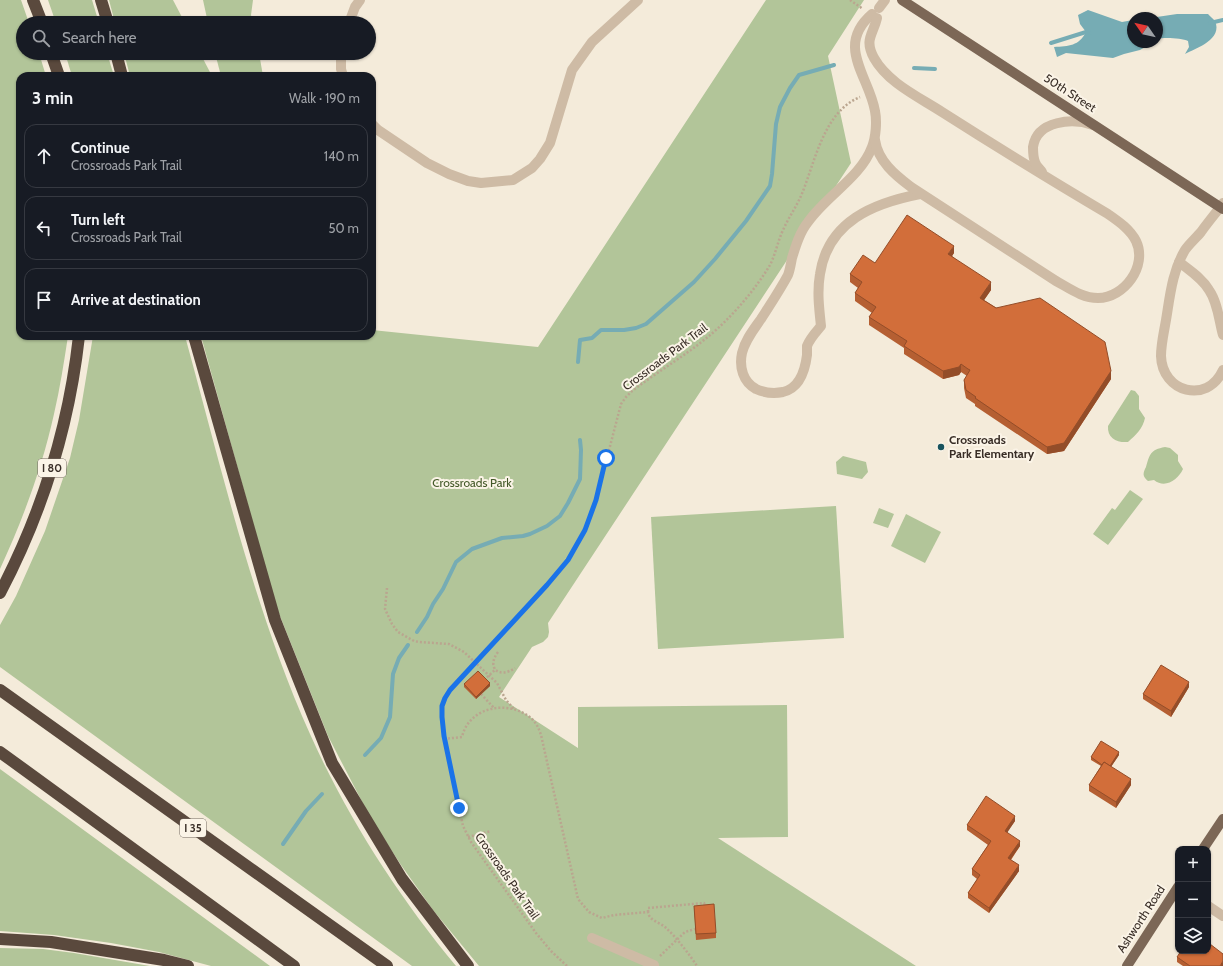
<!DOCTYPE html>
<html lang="en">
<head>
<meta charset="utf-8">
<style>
  :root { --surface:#171b24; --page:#242831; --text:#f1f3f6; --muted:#9ea1a6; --line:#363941 }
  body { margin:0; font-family:Cabin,sans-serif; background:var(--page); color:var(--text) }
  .controls { position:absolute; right:12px; bottom:12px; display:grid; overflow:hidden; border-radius:8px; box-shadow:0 1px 3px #0004 }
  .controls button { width:36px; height:36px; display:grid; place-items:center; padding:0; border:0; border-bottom:1px solid var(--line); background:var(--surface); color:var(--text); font:20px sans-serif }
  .compass { position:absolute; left:1127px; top:12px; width:36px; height:36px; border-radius:50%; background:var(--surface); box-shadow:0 1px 3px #0004; rotate:304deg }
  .stop { position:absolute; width:12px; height:12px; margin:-9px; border:3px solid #1a73e8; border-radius:50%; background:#fff }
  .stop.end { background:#1a73e8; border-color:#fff; box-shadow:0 1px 4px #0008 }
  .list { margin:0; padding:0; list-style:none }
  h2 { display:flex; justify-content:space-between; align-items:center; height:52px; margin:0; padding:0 16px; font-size:17px }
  h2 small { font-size:13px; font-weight:400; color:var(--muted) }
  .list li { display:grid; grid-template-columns:26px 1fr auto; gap:12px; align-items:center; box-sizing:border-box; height:64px; margin:0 8px 8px; padding:0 8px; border:1px solid var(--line); border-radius:12px }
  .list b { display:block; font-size:15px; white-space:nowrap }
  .list p { margin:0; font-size:13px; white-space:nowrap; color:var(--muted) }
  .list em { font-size:13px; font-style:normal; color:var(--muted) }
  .icon { flex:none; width:22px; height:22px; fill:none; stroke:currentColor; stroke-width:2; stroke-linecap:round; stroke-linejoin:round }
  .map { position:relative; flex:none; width:1223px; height:966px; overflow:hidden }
  .search { position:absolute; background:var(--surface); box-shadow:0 1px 3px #0004; left:16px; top:16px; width:360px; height:44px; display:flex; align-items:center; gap:10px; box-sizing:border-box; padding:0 14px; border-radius:22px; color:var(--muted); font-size:15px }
  .panel { position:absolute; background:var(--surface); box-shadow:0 1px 3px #0004; left:16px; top:72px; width:360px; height:268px; border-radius:12px }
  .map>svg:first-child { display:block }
  .green { fill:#b2c599 }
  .water { fill:#76acb4 }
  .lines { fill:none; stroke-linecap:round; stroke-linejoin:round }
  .stream { stroke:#76acb4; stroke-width:4 }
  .path { stroke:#baa58f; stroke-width:2.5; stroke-dasharray:2 2; stroke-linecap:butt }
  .minor { stroke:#cebba5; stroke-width:10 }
  .major { stroke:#7c6756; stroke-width:10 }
  .highway { stroke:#5a493d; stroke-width:12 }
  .wall { fill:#b55f32 }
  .shaded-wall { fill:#934d29 }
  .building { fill:#d26e3a; stroke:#934d29 }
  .route { stroke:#1a73e8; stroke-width:5 }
  .poi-dot { fill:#18535e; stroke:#fbf4e7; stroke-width:1.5 }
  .labels { text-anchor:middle; stroke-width:4; stroke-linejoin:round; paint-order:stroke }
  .shield { fill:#fbf4e7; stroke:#736961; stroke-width:1 }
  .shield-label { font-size:11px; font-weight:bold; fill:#392e27 }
  .street-label { font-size:12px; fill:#392e27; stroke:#fbf4e7 }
  .poi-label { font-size:12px; font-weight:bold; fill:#392e27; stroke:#fbf4e7; text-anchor:start }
  .park-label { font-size:12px; fill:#435928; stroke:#fbf4e7 }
</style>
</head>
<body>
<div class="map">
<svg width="1223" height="966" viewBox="0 0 1223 966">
  <rect width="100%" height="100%" fill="#f4ebda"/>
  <g class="green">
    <path d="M0 0H21L29 23H23V53H39L46 76H20V336H68C64 362 60 388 54 414 42 468 23 519 0 569Z"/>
    <polygon points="48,0 92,0 99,23 56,23"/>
    <polygon points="109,0 173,0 185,23 115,23"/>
    <polygon points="203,0 253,0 251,15 253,23 208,23"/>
    <polygon points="766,0 864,0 828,56 851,163 548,623 549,632 548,637 543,642 532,647 499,697 578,748 578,707 787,705 788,837 718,838 916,966 479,966 433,910 401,865 370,817 328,736 276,606 201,336 372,336 372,330 538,347"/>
    <polygon points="65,53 107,53 114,76 72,76"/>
    <polygon points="124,53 200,53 212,76 130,76"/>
    <polygon points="215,53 259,53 263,76 221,76"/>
    <path d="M93 336H185C222 470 253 607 310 734 347 817 398 896 456 966H412L0 667V625L16 596 45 531 70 458 79 420Z"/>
    <path d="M1131 390 1135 391 1139 396V409L1145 418C1143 428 1136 435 1128 442 1117 443 1107 438 1108 426Z"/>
    <path d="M1165 447 1170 448 1178 455V461L1183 469C1178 480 1165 489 1154 480L1148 481C1142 476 1143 473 1146 467 1150 454 1150 450 1165 447Z"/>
    <polygon points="843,456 866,462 868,472 862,479 837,474 836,462"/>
    <polygon points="1130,490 1143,499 1108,545 1093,534 1112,508 1115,510"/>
    <polygon points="836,506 844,638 658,649 651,517"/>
    <polygon points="879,508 894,514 888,528 873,523"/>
    <polygon points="906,514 941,532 925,563 891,546"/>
    <polygon points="0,769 270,966 211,966 159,952 111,943 54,935 0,931"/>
    <polygon points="0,948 43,949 74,953 150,966 0,966"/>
  </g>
  <g class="water">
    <path d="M1088 10 1122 22 1133 20V42H1154L1140 50 1124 54 1113 58 1066 53 1057 57 1054 47C1069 46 1079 46 1086 32L1080 24 1078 15Z"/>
    <path d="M1177 14H1208C1210 16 1213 19 1215 21 1223 39 1197 48 1185 54L1189 47 1188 41C1182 38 1163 37 1157 39V18H1150Z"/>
  </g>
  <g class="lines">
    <g class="stream">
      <polyline points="1210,23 1223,20"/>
      <polyline points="1051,43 1086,32 1090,33"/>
      <polyline points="914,68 935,69"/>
      <polyline points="578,362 580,340 592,338 601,330 624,330 636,328 646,324 694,282 715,259 746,221 770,186 772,174 776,124 780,107 790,88 799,75 834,65"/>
      <polyline points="417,632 427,617 433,604 443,589 456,562 472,549 502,538 523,536 530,534 547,526 560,516 568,503 580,479 581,450 580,440"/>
      <polyline points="365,755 381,738 390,717 393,674 399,658 408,645"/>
      <polyline points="283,844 306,811 322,794"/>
    </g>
    <g class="path">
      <polyline points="850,0 863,9"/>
      <polyline points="387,588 385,609 392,624 398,632 414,641 419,642 449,644 464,652 497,683 506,700 514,709"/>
      <path d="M498 652C486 668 499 679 515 668"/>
      <polyline points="484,680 496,669"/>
      <polyline points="481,694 494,708"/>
      <path d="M444 739 462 737C469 706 510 699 532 719 537 724 539 729 541 735L578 899 589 912 602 918 614 915 648 912C649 921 660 922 666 928 677 938 689 954 697 966"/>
      <polyline points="468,837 491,831"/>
      <polyline points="648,912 648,908 704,903 705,906"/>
      <polyline points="660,956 685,932 695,929"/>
      <path d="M567 966 551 951 536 933 471 842 463 826 444 736 442 717V706L445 698 450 690 547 585 575 549 585 530 596 500 621 404 626 397 632 391C657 372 685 356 709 336 731 318 755 290 770 265 776 253 778 240 784 228 789 217 796 207 801 196 815 163 823 112 860 97"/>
    </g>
    <g class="minor">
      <polyline points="879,8 885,0"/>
      <path d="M872 14C835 46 869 76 875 111 877 121 876 137 872 147 861 177 826 196 808 222 800 232 796 245 792 258 791 263 790 270 788 275 780 290 770 305 761 319 754 329 745 340 742 353 739 367 743 382 756 389 765 393 773 394 783 392 800 388 805 371 807 355 807 352 807 348 807 346 810 338 816 332 821 326 819 308 817 291 820 274 828 221 874 203 920 194"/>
      <polyline points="349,23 355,7 360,0"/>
      <polyline points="341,53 341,69 343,76"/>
      <polyline points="372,124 378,130 427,163 449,174 468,181 481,183 513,180 532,168 540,159 550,143 572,70 592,42 638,0"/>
      <path d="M875 140C878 161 895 175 911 187L1056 281C1069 288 1082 298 1098 298 1124 298 1148 266 1136 241 1130 229 1118 221 1108 214 1052 181 997 147 942 112 919 97 888 83 874 58 864 39 873 35 877 18"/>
      <path d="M1042 172C1040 169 1036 166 1035 162 1033 157 1033 152 1033 147 1037 120 1073 118 1093 125"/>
      <path d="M1223 203C1216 213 1208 222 1201 232 1196 238 1189 244 1185 250 1172 272 1170 296 1166 320 1164 332 1161 344 1161 356 1162 392 1207 405 1223 370"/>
      <path d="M1179 262C1189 270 1202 278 1209 290 1218 303 1219 321 1223 335"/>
      <polyline points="1208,906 1223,916"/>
      <polyline points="592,938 654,965"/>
    </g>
    <g class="major">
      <polyline points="902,0 1223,209"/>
      <polyline points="1203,849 1223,819"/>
      <polyline points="1127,966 1178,887"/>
    </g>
    <g class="highway">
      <polyline points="33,0 42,23"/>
      <polyline points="101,0 108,23"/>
      <polyline points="51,53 59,76"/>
      <polyline points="116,53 122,76"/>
      <polyline points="194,336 275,620 332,763 402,879 468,966"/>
      <path d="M0 593C42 513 69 426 79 336"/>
      <polyline points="0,690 387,966"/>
      <polyline points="0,752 294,966"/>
      <polyline points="0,939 51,942 164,960 188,966"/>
    </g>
  </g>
  <g class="wall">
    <polygon points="954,253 952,256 991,290 984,300 1111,379 1064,451 1047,454 975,406 975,404 966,398 964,388 964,380 967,376 961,372 959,375 943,379 904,354 904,348 869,325 869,317 872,313 855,301 855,293 858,288 850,282 850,274 875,263"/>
    <polygon points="464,684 490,686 476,699 464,687"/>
    <polygon points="1189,687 1171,717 1143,699 1143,694"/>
    <polygon points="1119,755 1111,767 1131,785 1116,808 1089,791 1089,785 1101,766 1091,760 1091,757"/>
    <polygon points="1015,821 1007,832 1020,846 1011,860 1019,871 989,913 968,898 968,893 977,879 972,875 972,869 988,845 967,830 967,825"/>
    <polygon points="694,906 716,933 716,938 696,940"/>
    <polygon points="1177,957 1223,966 1183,966 1177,962"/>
  </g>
  <g class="shaded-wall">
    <polygon points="954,246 954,253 948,262 948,254"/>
    <polygon points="991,282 991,290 980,306 980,298"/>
    <polygon points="961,364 961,372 959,375 943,379 943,371"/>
    <polygon points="1111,371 1111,379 1064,451 1047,454 1047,447"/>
    <polygon points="1189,682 1189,687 1171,717 1171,711"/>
    <polygon points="490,683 490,686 476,699 476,697"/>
    <polygon points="1119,752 1119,755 1108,771 1108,769"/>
    <polygon points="1131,779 1131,785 1116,808 1116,802"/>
    <polygon points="1015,816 1015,821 1005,836 1005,831"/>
    <polygon points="1020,841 1020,846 1008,863 1008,858"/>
    <polygon points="1019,865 1019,871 989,913 989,908"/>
    <polygon points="1223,961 1223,966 1220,966"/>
  </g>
  <g class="building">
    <polygon points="907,215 954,246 948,254 991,282 980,298 996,308 1040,298 1105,342 1111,371 1064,443 1047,447 975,398 976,397 966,390 964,380 970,370 968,369 961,364 959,367 943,371 904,346 907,341 869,317 876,307 855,293 862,282 850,274 863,255 875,263"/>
    <polygon points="1161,665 1189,682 1171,711 1143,694"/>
    <polygon points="478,671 490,683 476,697 464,684"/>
    <polygon points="1101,741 1119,752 1110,766 1104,762 1102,765 1091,757"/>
    <polygon points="1104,762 1131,779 1116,802 1089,785"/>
    <polygon points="986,796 1015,816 1005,831 1020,841 1008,858 1019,865 989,908 968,893 980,875 972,869 991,841 967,825"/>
    <polygon points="714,904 716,933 696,934 694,906"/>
    <polygon points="1210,944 1223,954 1223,961 1220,966 1190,966 1177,957 1181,951 1208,951 1208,947"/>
  </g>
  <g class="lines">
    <polyline class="route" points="459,808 444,736 442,717 442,706 445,698 450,690 547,585 568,560 585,530 596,500 606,458"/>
  </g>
  <circle class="poi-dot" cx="941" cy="447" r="4"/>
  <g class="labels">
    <g class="shield">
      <rect x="38" y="459" width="28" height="18" rx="3"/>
      <rect x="180" y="819" width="26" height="18" rx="3"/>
    </g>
    <g class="shield-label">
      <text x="52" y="472">I 80</text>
      <text x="193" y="832">I 35</text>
    </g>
    <g class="street-label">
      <text transform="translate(1070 93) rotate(33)" y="4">50th Street</text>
      <text transform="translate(665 357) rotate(-37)" y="4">Crossroads Park Trail</text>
      <text transform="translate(507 876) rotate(55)" y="4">Crossroads Park Trail</text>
      <text transform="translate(1141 919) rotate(-57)" y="4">Ashworth Road</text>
    </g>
    <g class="poi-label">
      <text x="949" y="444">Crossroads<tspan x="949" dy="14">Park Elementary</tspan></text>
    </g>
    <g class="park-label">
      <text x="472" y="487">Crossroads Park</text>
    </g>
  </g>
</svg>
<div class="controls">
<button>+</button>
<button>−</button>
<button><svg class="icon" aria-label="layers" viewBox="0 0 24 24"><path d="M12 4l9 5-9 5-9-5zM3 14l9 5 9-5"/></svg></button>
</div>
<svg class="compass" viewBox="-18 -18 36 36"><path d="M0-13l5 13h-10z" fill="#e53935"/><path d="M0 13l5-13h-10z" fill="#9ea1a6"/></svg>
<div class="stop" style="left:606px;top:458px"></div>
<div class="stop end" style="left:459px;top:808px"></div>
<div class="search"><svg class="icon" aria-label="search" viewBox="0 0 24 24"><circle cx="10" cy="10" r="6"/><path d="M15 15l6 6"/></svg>Search here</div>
<section class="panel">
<h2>3 min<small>Walk · 190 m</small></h2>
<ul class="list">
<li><svg class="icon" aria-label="ahead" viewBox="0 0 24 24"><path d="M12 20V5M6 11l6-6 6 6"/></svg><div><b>Continue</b><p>Crossroads Park Trail</p></div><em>140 m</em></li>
<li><svg class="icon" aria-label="left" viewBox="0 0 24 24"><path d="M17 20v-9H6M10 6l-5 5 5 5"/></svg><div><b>Turn left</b><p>Crossroads Park Trail</p></div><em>50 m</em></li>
<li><svg class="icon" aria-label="arrive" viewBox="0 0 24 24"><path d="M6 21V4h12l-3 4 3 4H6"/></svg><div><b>Arrive at destination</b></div></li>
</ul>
</section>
</div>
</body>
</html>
